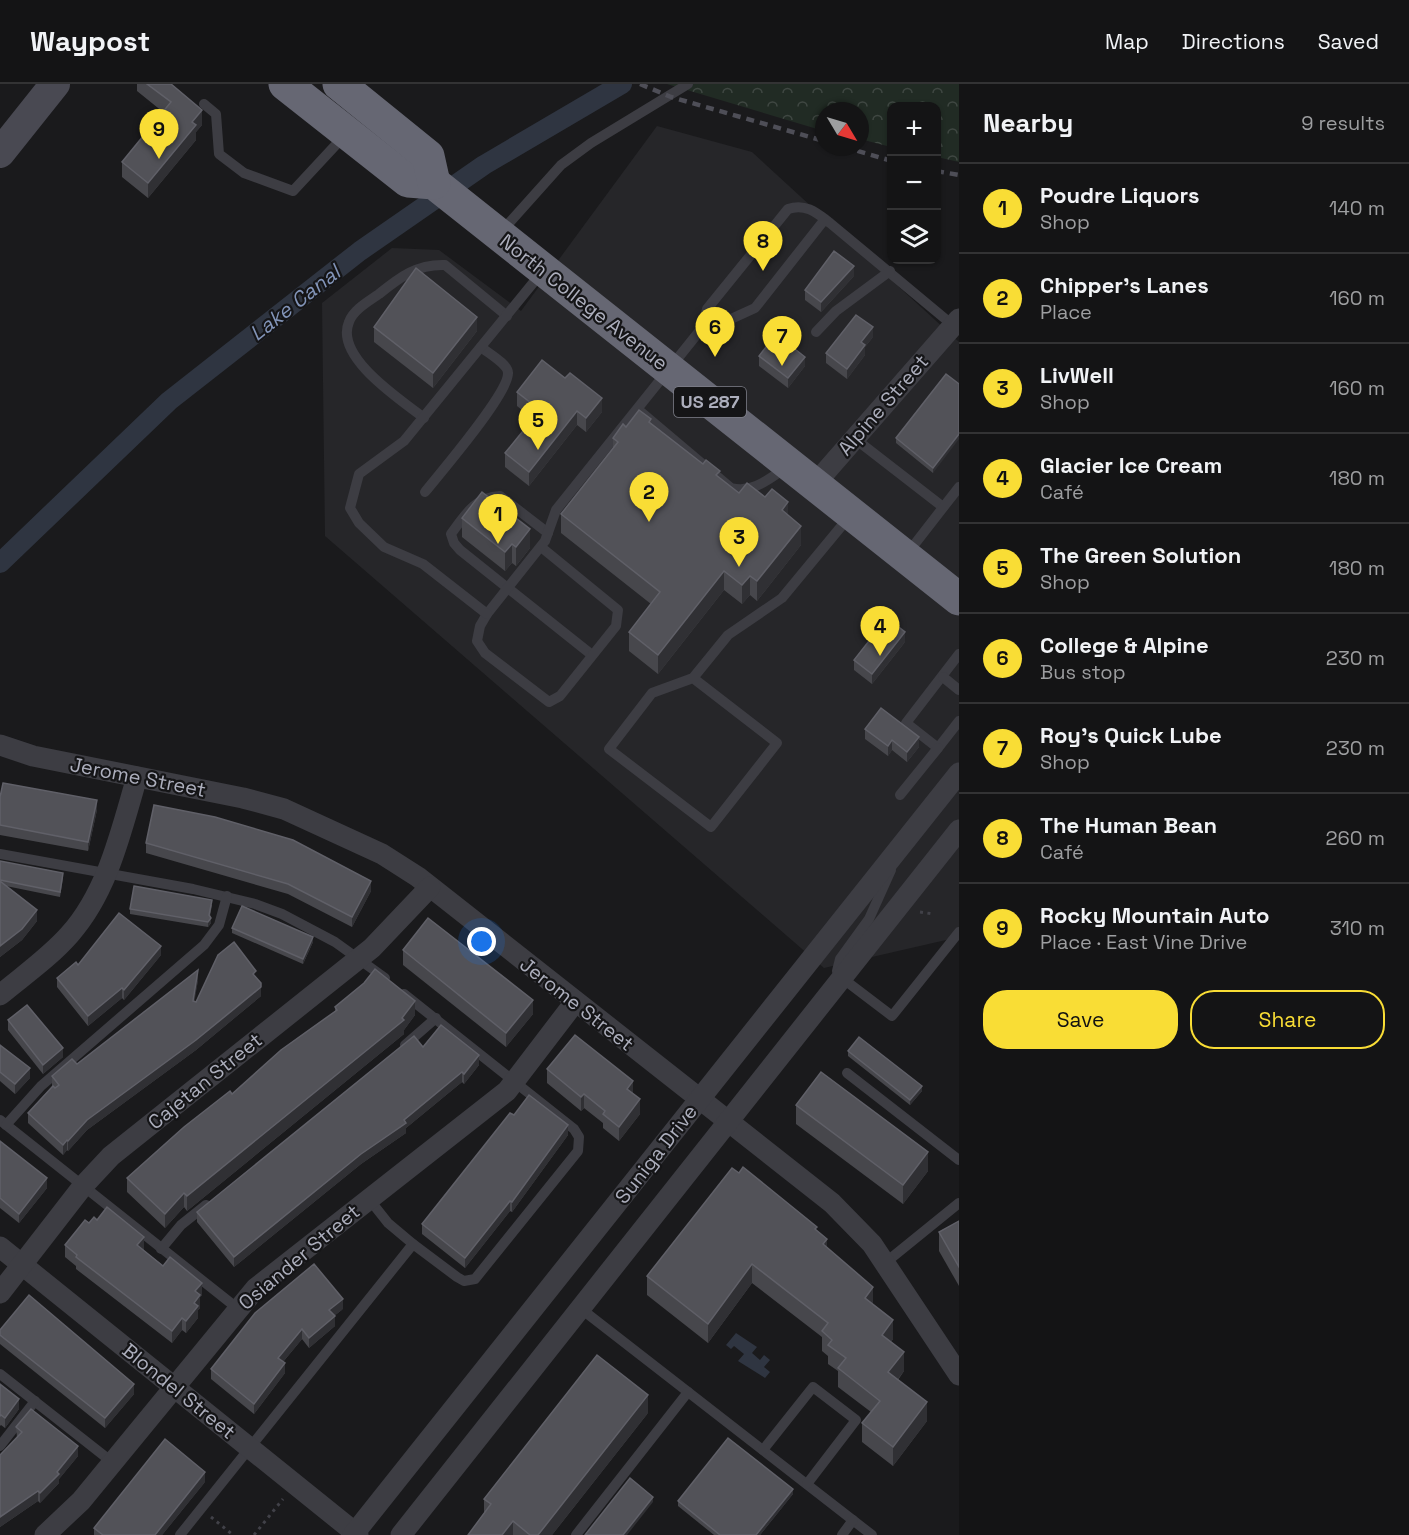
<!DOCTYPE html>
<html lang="en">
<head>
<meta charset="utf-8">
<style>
  :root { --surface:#141415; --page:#212122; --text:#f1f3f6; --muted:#9d9ea0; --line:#333334; --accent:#f9dd35 }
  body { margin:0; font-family:"Space Grotesk",sans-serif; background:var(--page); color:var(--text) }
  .controls { position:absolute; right:18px; top:18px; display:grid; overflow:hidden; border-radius:12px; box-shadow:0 2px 4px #0004 }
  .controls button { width:54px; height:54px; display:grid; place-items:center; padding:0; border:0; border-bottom:2px solid var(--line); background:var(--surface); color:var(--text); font:30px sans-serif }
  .compass { position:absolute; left:815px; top:18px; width:54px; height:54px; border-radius:50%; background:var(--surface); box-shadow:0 2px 4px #0004; rotate:128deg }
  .you { position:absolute; left:482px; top:858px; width:21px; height:21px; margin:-15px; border:4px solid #fff; border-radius:50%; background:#1a73e8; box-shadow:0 0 0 9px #1a73e833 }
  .badge { display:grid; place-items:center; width:39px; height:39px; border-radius:50%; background:var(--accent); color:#111; font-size:20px; font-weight:700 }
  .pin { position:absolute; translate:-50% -50px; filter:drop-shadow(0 2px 3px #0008) }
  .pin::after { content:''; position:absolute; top:32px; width:21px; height:18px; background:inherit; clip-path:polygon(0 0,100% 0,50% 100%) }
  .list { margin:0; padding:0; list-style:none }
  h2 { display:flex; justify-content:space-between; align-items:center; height:78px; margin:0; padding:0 24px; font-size:26px }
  h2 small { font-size:20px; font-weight:400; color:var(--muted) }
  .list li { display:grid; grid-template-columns:39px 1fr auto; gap:18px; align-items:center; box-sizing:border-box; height:90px; padding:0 24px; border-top:2px solid var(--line) }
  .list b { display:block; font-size:22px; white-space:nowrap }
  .list p { margin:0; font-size:20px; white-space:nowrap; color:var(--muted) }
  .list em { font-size:20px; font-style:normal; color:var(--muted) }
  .actions { display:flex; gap:12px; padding:18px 24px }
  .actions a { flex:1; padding:14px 0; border:2px solid var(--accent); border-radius:24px; text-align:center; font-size:21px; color:var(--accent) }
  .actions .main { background:var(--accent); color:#111 }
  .icon { flex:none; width:33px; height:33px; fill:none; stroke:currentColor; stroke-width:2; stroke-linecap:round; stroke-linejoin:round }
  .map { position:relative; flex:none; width:959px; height:1451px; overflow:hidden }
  header { display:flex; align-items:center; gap:36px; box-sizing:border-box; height:84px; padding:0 30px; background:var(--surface); border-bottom:2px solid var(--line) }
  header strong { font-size:28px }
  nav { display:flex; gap:33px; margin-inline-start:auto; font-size:21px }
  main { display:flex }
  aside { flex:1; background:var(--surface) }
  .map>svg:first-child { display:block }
  .built { fill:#262629 }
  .park { fill:url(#park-crowns) }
  .water { fill:#2f3541 }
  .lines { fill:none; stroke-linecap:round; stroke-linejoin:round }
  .canal { stroke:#2f3541; stroke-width:20 }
  .path { stroke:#414148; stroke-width:3; stroke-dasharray:3 4.5; stroke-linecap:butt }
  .lane { stroke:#3d3d43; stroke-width:10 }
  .street { stroke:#3d3d43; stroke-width:21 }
  .secondary { stroke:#494952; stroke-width:30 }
  .highway { stroke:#666773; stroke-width:33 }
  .rail { stroke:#4e4e57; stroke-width:4.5; stroke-dasharray:8 6; stroke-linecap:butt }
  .wall { fill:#47474c }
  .shaded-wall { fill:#303034 }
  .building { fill:#525258; stroke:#606068; stroke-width:1.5 }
  .labels { text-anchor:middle; stroke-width:4.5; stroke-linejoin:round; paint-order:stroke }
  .shield { fill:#151517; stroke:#7f808a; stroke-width:1.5 }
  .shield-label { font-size:18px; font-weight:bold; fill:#acaebc }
  .street-label { font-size:20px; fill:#acaebc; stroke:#151517 }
  .water-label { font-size:21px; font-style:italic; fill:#8294b8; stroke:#151517 }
</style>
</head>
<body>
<header>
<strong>Waypost</strong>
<nav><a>Map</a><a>Directions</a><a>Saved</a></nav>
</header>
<main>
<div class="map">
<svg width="959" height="1451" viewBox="0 0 959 1451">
  <defs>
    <pattern id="park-crowns" width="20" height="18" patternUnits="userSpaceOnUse" patternTransform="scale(1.5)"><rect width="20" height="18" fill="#212b24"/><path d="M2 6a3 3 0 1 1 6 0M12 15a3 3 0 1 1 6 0" fill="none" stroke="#3f4742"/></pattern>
  </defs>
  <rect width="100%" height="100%" fill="#1a1a1c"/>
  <polygon class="built" points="657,42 752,68 959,258 959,853 824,884 325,452 322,219 392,164 439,166 521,227"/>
  <polygon class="park" points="667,0 959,0 959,78 937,73 936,22 892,22 891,63 860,55 860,27 824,27 824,47"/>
  <polygon class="water" points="736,1249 757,1263 752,1269 760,1276 764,1271 770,1276 764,1283 770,1288 765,1294 738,1277 744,1270 734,1262 731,1265 726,1261"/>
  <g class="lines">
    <polyline class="canal" points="0,479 169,317 360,167 484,81 622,0"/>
    <g class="path">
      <polyline points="920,828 933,830"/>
      <polyline points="211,1433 233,1451"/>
      <polyline points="254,1451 283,1415"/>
    </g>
    <g class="lane">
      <polyline points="204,20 216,30 219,70 244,89 293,107 345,51"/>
      <path d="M825 135 755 224 720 240 702 244 707 225 788 125C806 119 817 129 830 139L955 243"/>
      <polyline points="501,148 561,81 591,59 688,0"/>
      <polyline points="816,248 836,227 890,187"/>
      <path d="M641 328 731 404C753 410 770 394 787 383"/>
      <path d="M424 334C401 316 334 273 349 238 353 226 369 217 379 210 400 193 417 180 445 181L507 232"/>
      <polyline points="854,354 943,423"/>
      <path d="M425 408C441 388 509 309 508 289 508 280 488 269 481 263"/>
      <path d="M548 449 500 412C475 413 465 431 451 450L454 459 460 466 592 571"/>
      <polyline points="541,463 618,526 616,542 560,612 549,618 485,569 477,557 480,542 487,530 545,457 556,426 702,244"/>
      <polyline points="907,470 959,403"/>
      <polyline points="487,530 423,480 384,463 359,439 350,424 359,390 404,357 542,188"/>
      <polyline points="959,570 906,639 938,664 959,637"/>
      <polyline points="943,593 959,606"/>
      <polyline points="693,594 777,659 711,743 609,665 652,609 693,594 728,551 782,514 849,433"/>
      <polyline points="900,711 938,664"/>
      <polyline points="0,770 193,805 255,820 282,830 335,858 385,894"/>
      <polyline points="891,786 869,835 840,875 837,887 842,894 892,932 959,848"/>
      <polyline points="405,961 436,934"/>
      <polyline points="847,989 959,1076"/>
      <polyline points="0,1036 237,1224"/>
      <polyline points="6,1041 41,1002 204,861 219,841 227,812"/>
      <polyline points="369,1115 388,1139 413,1160"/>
      <polyline points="161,1165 181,1141 206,1121"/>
      <polyline points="885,1179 959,1119"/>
      <polyline points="580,1224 872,1451"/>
      <polyline points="0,1290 112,1378"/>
      <polyline points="0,1362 35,1317"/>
      <polyline points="763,1366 813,1303 856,1336 807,1400"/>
      <polyline points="180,1451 413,1160 457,1193 464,1197 475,1195 578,1067 579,1053 574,1045 404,910"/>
      <polyline points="576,1451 688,1308"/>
      <polyline points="842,1451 853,1436"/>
    </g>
    <g class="street">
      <polyline points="814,401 959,235"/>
      <polyline points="0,661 33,672 243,714 284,725 382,770 418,793 832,1119 872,1160 959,1291"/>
      <path d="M0 911C24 891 50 873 70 850 108 807 121 747 137 693"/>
      <polyline points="0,1163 358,1451"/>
      <polyline points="0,1209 83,1102 111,1072 372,864 430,803"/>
      <polyline points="45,1451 81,1417 256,1204 507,1007 575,918"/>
      <polyline points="353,1451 959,689"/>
      <polyline points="401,1451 959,746"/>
    </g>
    <polyline class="secondary" points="0,69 55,0"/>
    <g class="highway">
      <polyline points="285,0 408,97 434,99 959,515"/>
      <polyline points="339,0 428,72 434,99"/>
    </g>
    <g class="rail">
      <polyline points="640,0 671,13 824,57"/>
      <polyline points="844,63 892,77"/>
      <polyline points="936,87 959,91"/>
    </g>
  </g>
  <g class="wall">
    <polygon points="137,0 171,0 202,41 196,48 196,56 148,114 122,93 122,78 163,28 137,7"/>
    <polygon points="854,192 821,228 805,216 805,206"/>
    <polygon points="374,243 477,247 433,304 374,258"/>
    <polygon points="873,253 865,263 865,271 847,295 826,279 826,269"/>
    <polygon points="759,272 805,282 788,304 759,282"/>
    <polygon points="959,300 933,389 896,359 896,354"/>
    <polygon points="517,308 602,328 586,348 577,341 529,402 505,383 505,369 533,335 517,322"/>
    <polygon points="651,339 739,409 788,431 801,461 757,517 750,511 742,520 724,506 658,590 629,567 629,548 651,520 561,449 561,430 613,365 613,354 626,343"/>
    <polygon points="462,434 530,464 516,482 512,479 505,487 462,453"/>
    <polygon points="905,558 872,600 854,586 854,576"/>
    <polygon points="865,645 919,663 907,678 892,666 888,672 865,655"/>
    <polygon points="0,713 97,726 88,767 0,751"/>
    <polygon points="146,759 371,807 352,843 288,810 146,769"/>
    <polygon points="0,777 63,794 60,813 6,802 37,837 22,856 0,873"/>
    <polygon points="212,821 210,832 211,839 208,843 130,830 130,825"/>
    <polygon points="232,844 313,858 303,880 232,849"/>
    <polygon points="403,866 533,930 506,963 403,881"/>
    <polygon points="161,871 124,916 122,914 88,942 57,903 57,894 78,881"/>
    <polygon points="256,893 261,909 261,912 196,966 87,1046 68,1067 67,1066 63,1071 28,1039 28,1029 52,1002 52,992 77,980 198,896 194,917 196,918"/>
    <polygon points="335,923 415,931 404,946 404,950 187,1127 184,1123 165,1144 127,1108 127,1094 335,927"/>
    <polygon points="8,936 63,973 43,990 8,946"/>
    <polygon points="0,961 30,994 15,1010 0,997"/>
    <polygon points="423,963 479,981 464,1000 462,998 406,1044 406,1049 361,1080 234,1183 197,1138 197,1128"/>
    <polygon points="848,967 922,1007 910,1021 848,972"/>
    <polygon points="547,985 633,1010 640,1030 619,1057 603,1044 603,1039 584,1024 581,1027 547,999"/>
    <polygon points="796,1021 928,1087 903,1120 796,1040"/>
    <polygon points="514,1031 568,1051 512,1128 510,1127 465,1184 422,1150 422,1140"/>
    <polygon points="0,1057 47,1104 19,1139 0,1124"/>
    <polygon points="959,1137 959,1202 939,1167 939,1148"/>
    <polygon points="89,1139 144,1165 143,1166 202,1211 200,1213 200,1224 198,1226 198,1234 186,1249 182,1246 172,1259 76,1185 76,1182 65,1173 65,1161"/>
    <polygon points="817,1147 827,1163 873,1221 893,1255 891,1258 904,1287 898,1296 927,1337 893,1382 862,1358 862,1339 871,1328 838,1303 838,1287 828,1280 828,1272 822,1267 822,1253 752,1199 708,1259 647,1211 647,1192"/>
    <polygon points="343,1225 334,1232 335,1242 309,1264 302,1255 283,1278 285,1289 254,1330 211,1295 211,1285"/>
    <polygon points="0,1246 134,1310 105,1344 0,1260"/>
    <polygon points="0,1300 19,1325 5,1344 1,1341 0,1342"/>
    <polygon points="648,1329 552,1451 468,1451 484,1429 484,1415"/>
    <polygon points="16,1343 78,1372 59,1395 59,1399 40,1419 38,1417 0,1443 0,1371 17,1354"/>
    <polygon points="205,1398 162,1451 94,1451 94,1444"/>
    <polygon points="793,1410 760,1451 714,1451 678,1422 678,1417"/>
  </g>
  <g class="shaded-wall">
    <polygon points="202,26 202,41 196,48 196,56 148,114 148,99 192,38"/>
    <polygon points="854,182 854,192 821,228 821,218"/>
    <polygon points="477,233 477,247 433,304 433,289"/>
    <polygon points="873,243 873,253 865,263 865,271 847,295 847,285 861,258"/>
    <polygon points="805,273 805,282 788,304 788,294"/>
    <polygon points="602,314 602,328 586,348 586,334"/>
    <polygon points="577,327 577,341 529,402 529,388"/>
    <polygon points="959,350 959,355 933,389 933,384"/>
    <polygon points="788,418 788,437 782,426"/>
    <polygon points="801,442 801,461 757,517 757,497"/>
    <polygon points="530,445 530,464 516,482 516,463"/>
    <polygon points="512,460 512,479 505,487 505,468"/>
    <polygon points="724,487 724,506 658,590 658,571"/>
    <polygon points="750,492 750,511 742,520 742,501"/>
    <polygon points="905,548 905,558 872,600 872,590"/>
    <polygon points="919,653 919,663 907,678 907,668"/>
    <polygon points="892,656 892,666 888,672 888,662"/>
    <polygon points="97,716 97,726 88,767 88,758"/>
    <polygon points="371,797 371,807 352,843 352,833"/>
    <polygon points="37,826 37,837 22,856 0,873 0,862"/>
    <polygon points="211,834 211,839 208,843 208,838"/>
    <polygon points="313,853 313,858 303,880 303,875"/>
    <polygon points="161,862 161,871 124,916 124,906"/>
    <polygon points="198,886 198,896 193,927 193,917"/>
    <polygon points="261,899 261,912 196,966 87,1046 68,1067 68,1057 87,1036"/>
    <polygon points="122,904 122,914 88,942 88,932"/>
    <polygon points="533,916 533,930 506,963 506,949"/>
    <polygon points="415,917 415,931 404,946 404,950 187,1127 187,1112 402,934"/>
    <polygon points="63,964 63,973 43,990 43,981"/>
    <polygon points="479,971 479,981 464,1000 464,990"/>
    <polygon points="30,984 30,994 15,1010 15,1000"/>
    <polygon points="462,988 462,998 406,1044 406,1049 361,1080 234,1183 234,1173"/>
    <polygon points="633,997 633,1011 627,1005"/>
    <polygon points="922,1002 922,1007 910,1021 910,1016"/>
    <polygon points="584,1010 584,1024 581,1027 581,1013"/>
    <polygon points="640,1015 640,1030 619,1057 619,1043"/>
    <polygon points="568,1041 568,1051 512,1128 512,1118"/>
    <polygon points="67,1056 67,1066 63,1071 63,1061"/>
    <polygon points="928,1068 928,1087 903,1120 903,1101"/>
    <polygon points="47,1094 47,1104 19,1139 19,1130"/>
    <polygon points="184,1109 184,1123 165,1144 165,1130"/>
    <polygon points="510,1117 510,1127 465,1184 465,1174"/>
    <polygon points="144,1153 144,1165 137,1173 137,1161"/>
    <polygon points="827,1155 827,1174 823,1160"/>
    <polygon points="752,1180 752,1199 708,1259 708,1240"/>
    <polygon points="202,1199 202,1211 200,1213 200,1224 198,1226 198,1234 186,1249 186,1237 195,1207"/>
    <polygon points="873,1203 873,1222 865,1214"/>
    <polygon points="343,1215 343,1225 329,1236 329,1226"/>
    <polygon points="335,1232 335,1242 309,1264 309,1254"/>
    <polygon points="182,1234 182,1246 172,1259 172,1247"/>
    <polygon points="893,1236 893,1255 882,1270 882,1251"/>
    <polygon points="302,1245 302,1255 278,1284 278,1274"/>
    <polygon points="904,1268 904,1287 888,1308 888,1288"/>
    <polygon points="285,1279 285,1289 254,1330 254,1320"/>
    <polygon points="134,1300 134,1310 105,1344 105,1334"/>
    <polygon points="648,1311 648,1329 552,1451 538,1451"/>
    <polygon points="19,1315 19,1325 5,1344 5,1334"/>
    <polygon points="927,1318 927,1337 893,1382 893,1363"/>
    <polygon points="78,1362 78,1372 59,1395 59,1399 40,1419 40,1409"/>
    <polygon points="205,1388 205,1398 162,1451 155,1451"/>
    <polygon points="793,1405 793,1410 760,1451 756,1451"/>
    <polygon points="38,1407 38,1417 0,1443 0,1433"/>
    <polygon points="653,1413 653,1418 627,1451 623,1451"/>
    <polygon points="513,1437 513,1451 502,1451"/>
  </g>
  <g class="building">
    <polygon points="147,0 171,0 202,26 192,38 196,41 148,99 122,78 171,18"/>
    <polygon points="834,167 854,182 821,218 805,206"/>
    <polygon points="416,184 477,233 433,289 374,243"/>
    <polygon points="856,231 873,243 861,258 865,261 847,285 826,269"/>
    <polygon points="776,250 805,273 788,294 759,272"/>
    <polygon points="542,276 565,294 570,289 602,314 586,334 577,327 529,388 505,369 540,326 517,308"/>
    <polygon points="946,290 959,300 959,350 933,384 896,354"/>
    <polygon points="639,326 651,335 649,338 703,380 706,376 720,387 716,391 739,409 747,399 765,413 772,405 788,418 782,426 801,442 757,497 750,492 742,501 724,487 658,571 629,548 660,508 561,430 618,358 613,354 623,340 626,343"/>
    <polygon points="482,408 530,445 516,463 512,460 505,468 462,434"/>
    <polygon points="887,534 905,548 872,590 854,576"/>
    <polygon points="881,624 919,653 907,668 892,656 888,662 865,645"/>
    <polygon points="3,699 97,716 88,758 0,741 0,713"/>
    <polygon points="154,721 215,733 293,756 371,797 352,833 288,800 146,759"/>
    <polygon points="0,777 63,789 60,808 0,796"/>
    <polygon points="0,797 37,826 22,845 0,862"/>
    <polygon points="134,802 212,816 209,831 211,834 208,838 130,825"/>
    <polygon points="242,822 313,853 303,875 232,844"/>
    <polygon points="119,829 161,862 124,906 122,904 88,932 57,894 76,878 78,881"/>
    <polygon points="428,834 533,916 506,949 403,866"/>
    <polygon points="234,858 256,887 253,890 261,899 261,903 196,956 87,1036 68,1057 67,1056 63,1061 28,1029 53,1002 55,1004 59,1001 52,992 72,975 77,980 198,886 193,917 196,918 218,871"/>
    <polygon points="375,885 415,917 402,934 404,936 187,1112 184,1109 165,1130 127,1094 184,1043 230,1007 232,1010 281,966 337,926 335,923 364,899"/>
    <polygon points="27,921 63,964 43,981 8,936"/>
    <polygon points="441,941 479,971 464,990 462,988 404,1036 406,1039 361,1070 234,1173 197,1128 414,952 423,963"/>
    <polygon points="575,951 633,997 627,1005 640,1015 619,1043 603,1030 605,1027 584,1010 581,1013 547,985"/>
    <polygon points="859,953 922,1002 910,1016 848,967"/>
    <polygon points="0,961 30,984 15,1000 0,988"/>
    <polygon points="821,988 928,1068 903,1101 796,1021"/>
    <polygon points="529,1011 568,1041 512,1118 510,1117 465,1174 422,1140 510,1029 514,1031"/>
    <polygon points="0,1057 47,1094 19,1130 0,1114"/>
    <polygon points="743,1083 817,1143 815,1145 827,1155 823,1160 873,1203 865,1214 893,1236 882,1251 904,1268 888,1288 927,1318 893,1363 862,1339 880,1317 838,1284 846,1274 828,1261 832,1256 822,1247 828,1239 752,1180 708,1240 647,1192 732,1084 739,1089"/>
    <polygon points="107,1123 144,1153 137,1161 163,1182 170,1173 202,1199 195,1207 200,1211 194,1219 198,1222 186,1237 182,1234 172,1247 76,1173 77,1171 65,1161 85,1136 89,1139 94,1133 97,1136"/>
    <polygon points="959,1137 959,1183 939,1148"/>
    <polygon points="314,1180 343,1215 329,1226 335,1232 309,1254 302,1245 278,1274 285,1279 254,1320 211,1285 255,1229"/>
    <polygon points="29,1211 134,1300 105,1334 0,1251 0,1246"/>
    <polygon points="597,1271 648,1311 538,1451 530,1451 513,1437 502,1451 468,1451 491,1420 484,1415"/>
    <polygon points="0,1300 19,1315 5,1334 1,1331 0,1332"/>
    <polygon points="31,1325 78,1362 57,1388 59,1390 40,1409 38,1407 0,1433 0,1371 22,1348 16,1343"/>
    <polygon points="728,1354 793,1405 756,1451 720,1451 678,1417"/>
    <polygon points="165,1355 205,1388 155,1451 103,1451 94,1444"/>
    <polygon points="630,1394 653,1413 623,1451 585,1451"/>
  </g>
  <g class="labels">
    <rect class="shield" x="674" y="303" width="72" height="30" rx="4.5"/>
    <g class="shield-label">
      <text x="710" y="324">US 287</text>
    </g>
    <g class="street-label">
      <text transform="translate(584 218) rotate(38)" y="7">North College Avenue</text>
      <text transform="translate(883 321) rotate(-49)" y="7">Alpine Street</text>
      <text transform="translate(138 693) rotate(11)" y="7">Jerome Street</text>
      <text transform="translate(577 920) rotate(38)" y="7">Jerome Street</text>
      <text transform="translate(205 997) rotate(-39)" y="7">Cajetan Street</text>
      <text transform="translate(656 1070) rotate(-52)" y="7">Suniga Drive</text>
      <text transform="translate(299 1173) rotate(-40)" y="7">Osiander Street</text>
      <text transform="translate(179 1307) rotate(39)" y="7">Blondel Street</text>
    </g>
    <g class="water-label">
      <text transform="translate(295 219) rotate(-38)" y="7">Lake Canal</text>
    </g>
  </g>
</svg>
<div class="controls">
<button>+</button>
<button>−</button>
<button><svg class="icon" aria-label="layers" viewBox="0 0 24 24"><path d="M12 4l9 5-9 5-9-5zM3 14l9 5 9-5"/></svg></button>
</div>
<svg class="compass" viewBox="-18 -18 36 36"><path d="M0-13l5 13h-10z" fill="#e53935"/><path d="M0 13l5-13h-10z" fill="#9d9ea0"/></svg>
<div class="you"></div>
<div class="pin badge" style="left:498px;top:460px">1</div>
<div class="pin badge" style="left:649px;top:438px">2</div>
<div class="pin badge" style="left:739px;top:483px">3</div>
<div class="pin badge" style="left:880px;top:572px">4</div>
<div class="pin badge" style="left:538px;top:366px">5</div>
<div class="pin badge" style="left:715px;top:273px">6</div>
<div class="pin badge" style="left:782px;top:282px">7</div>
<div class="pin badge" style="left:763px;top:187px">8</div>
<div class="pin badge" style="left:159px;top:75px">9</div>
</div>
<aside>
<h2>Nearby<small>9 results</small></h2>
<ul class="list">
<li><span class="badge">1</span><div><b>Poudre Liquors</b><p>Shop</p></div><em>140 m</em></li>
<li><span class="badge">2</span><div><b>Chipper's Lanes</b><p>Place</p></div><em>160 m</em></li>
<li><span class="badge">3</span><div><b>LivWell</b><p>Shop</p></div><em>160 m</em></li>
<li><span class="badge">4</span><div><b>Glacier Ice Cream</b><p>Café</p></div><em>180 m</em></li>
<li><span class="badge">5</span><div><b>The Green Solution</b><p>Shop</p></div><em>180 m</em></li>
<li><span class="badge">6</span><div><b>College &amp; Alpine</b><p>Bus stop</p></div><em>230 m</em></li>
<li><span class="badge">7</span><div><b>Roy's Quick Lube</b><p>Shop</p></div><em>230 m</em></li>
<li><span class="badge">8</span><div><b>The Human Bean</b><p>Café</p></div><em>260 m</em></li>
<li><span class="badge">9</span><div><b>Rocky Mountain Auto</b><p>Place · East Vine Drive</p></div><em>310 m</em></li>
</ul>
<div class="actions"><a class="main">Save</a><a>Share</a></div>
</aside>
</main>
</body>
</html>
